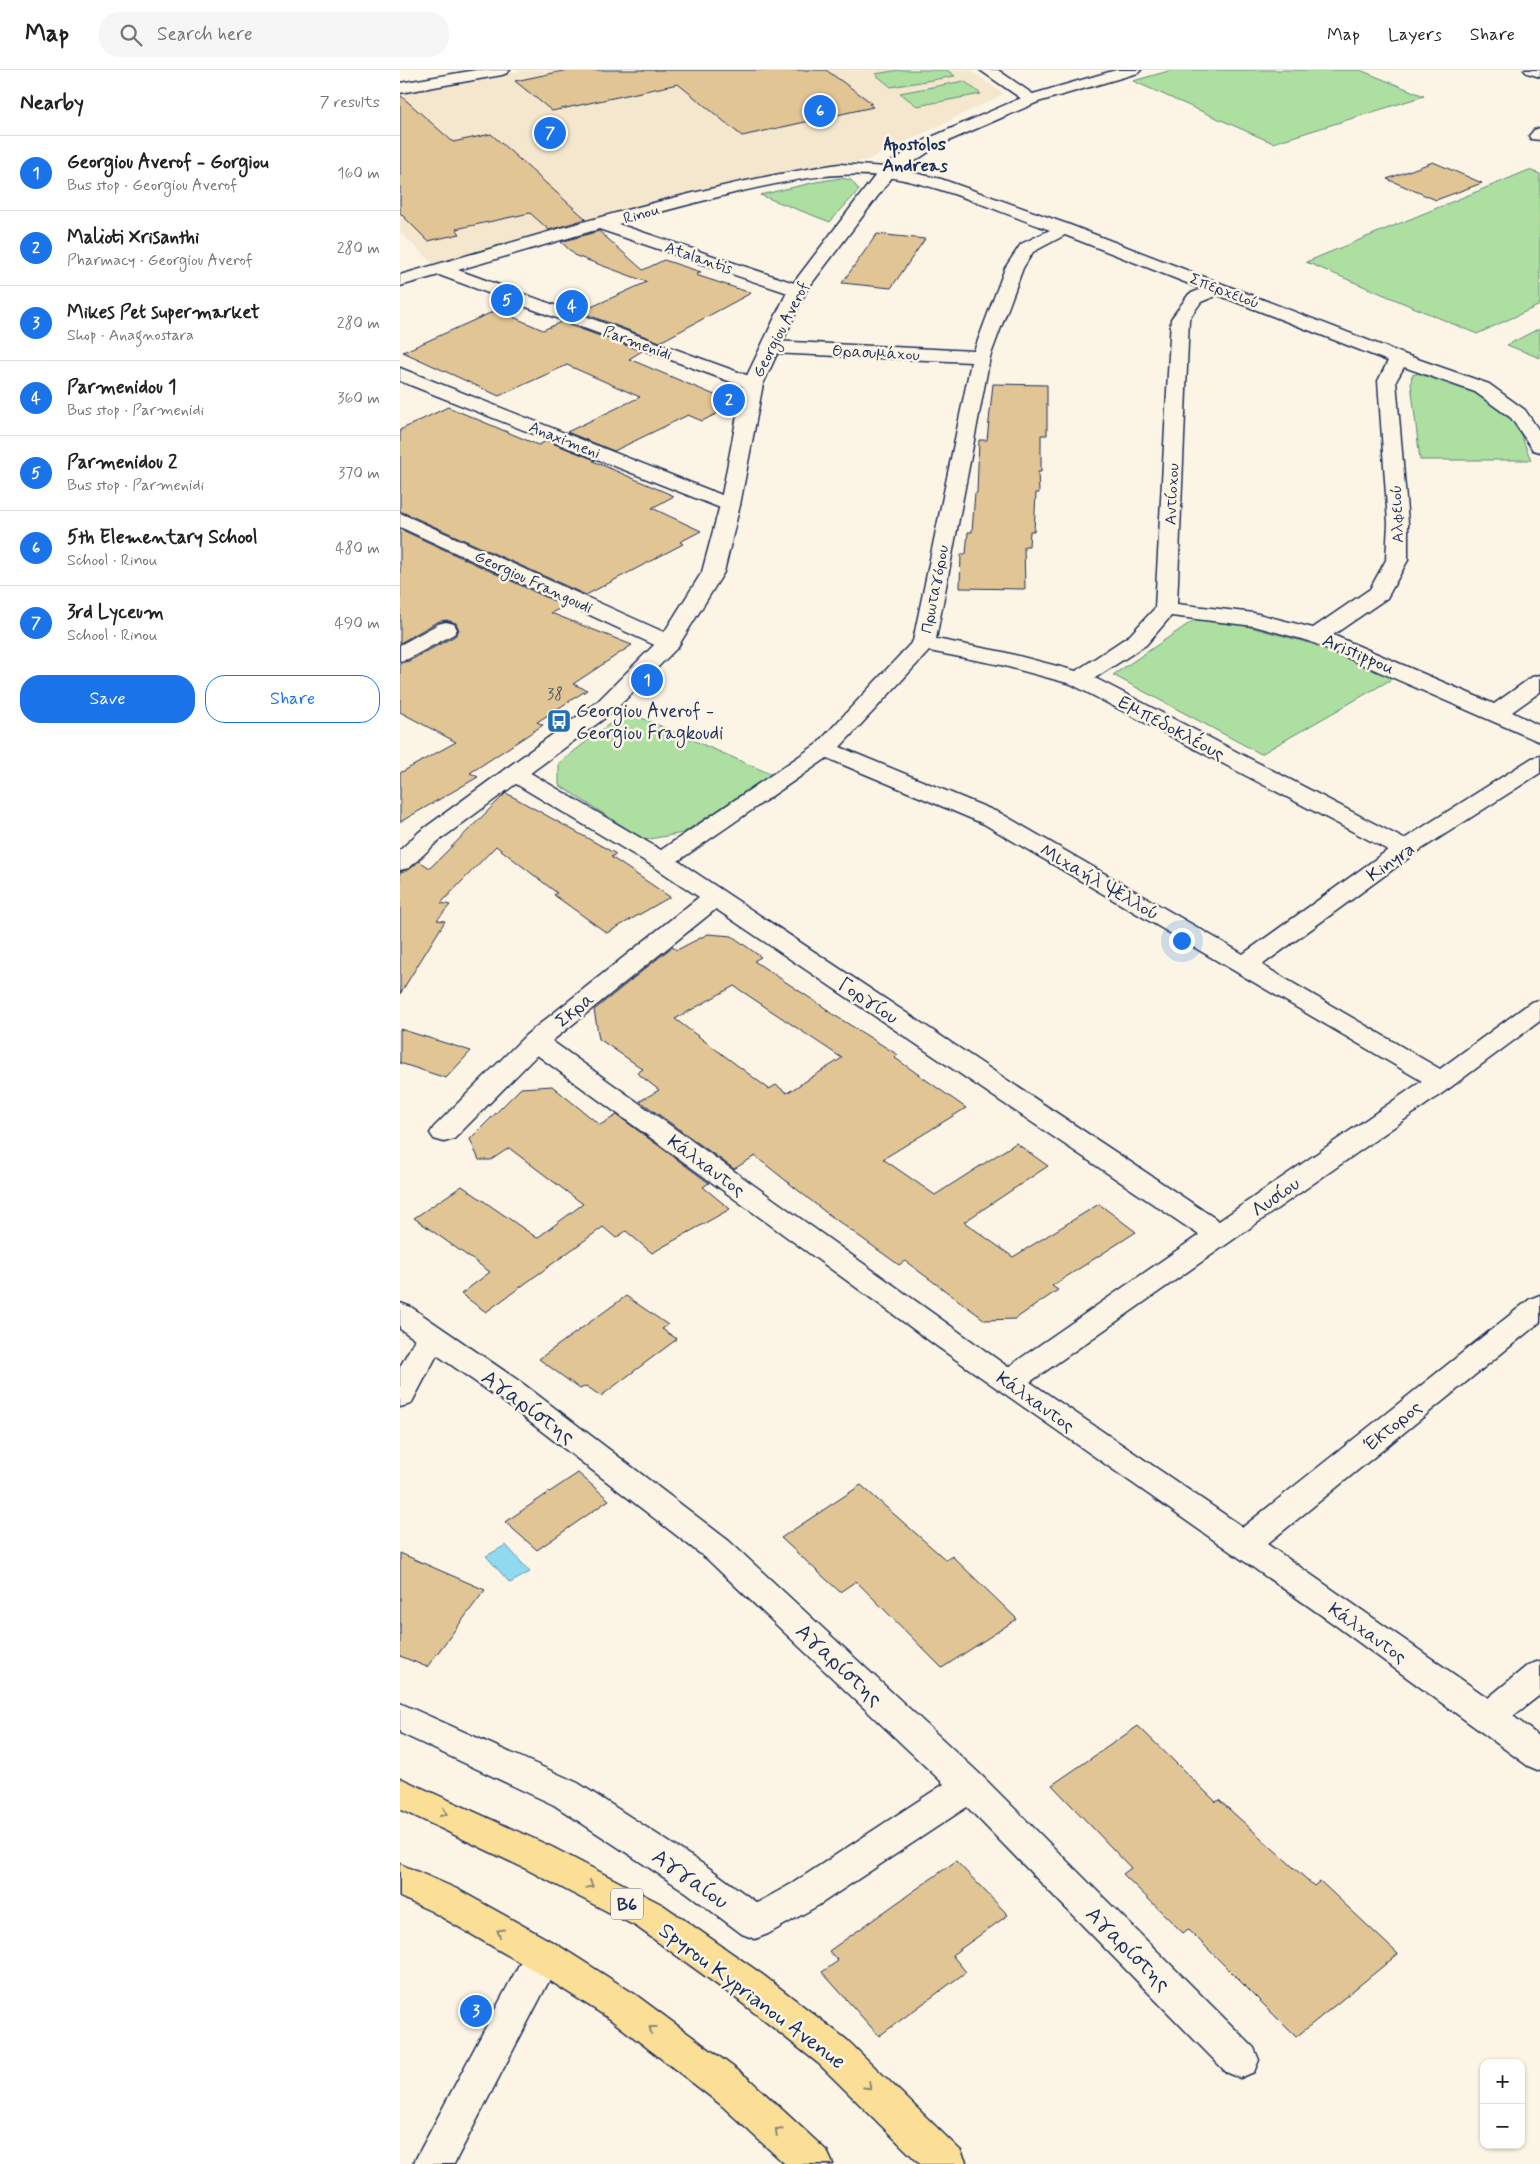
<!DOCTYPE html>
<html lang="en">
<head>
<meta charset="utf-8">
<style>
  :root { --surface:#fff; --page:#f6f6f6; --text:#222; --muted:#767676; --line:#e0e0e0; --accent:#1a73e8 }
  body { margin:0; font-family:Mynerve,sans-serif; background:var(--page); color:var(--text) }
  .controls { position:absolute; right:15px; bottom:15px; display:grid; overflow:hidden; border-radius:10px; box-shadow:0 1px 4px #0004 }
  .controls button { width:45px; height:45px; display:grid; place-items:center; padding:0; border:0; border-bottom:1px solid var(--line); background:var(--surface); color:var(--text); font:25px sans-serif }
  .you { position:absolute; left:781px; top:870px; width:18px; height:18px; margin:-12px; border:4px solid #fff; border-radius:50%; background:#1a73e8; box-shadow:0 0 0 8px #1a73e833 }
  .badge { display:grid; place-items:center; width:32px; height:32px; border-radius:50%; background:var(--accent); color:#fff; font-size:16px; font-weight:700 }
  .pin { position:absolute; translate:-50% -50%; border:2px solid #fff; box-shadow:0 1px 5px #0006 }
  .list { margin:0; padding:0; list-style:none }
  h2 { display:flex; justify-content:space-between; align-items:center; height:65px; margin:0; padding:0 20px; font-size:21px }
  h2 small { font-size:16px; font-weight:400; color:var(--muted) }
  .list li { display:grid; grid-template-columns:32px 1fr auto; gap:15px; align-items:center; box-sizing:border-box; height:75px; padding:0 20px; border-top:1px solid var(--line) }
  .list b { display:block; font-size:19px; white-space:nowrap }
  .list p { margin:0; font-size:16px; white-space:nowrap; color:var(--muted) }
  .list em { font-size:16px; font-style:normal; color:var(--muted) }
  .actions { display:flex; gap:10px; padding:15px 20px }
  .actions a { flex:1; padding:11px 0; border:1px solid var(--accent); border-radius:20px; text-align:center; font-size:18px; color:var(--accent) }
  .actions .main { background:var(--accent); color:#fff }
  .icon { flex:none; width:28px; height:28px; fill:none; stroke:currentColor; stroke-width:2; stroke-linecap:round; stroke-linejoin:round }
  .map { position:relative; flex:none; width:1140px; height:2094px; overflow:hidden }
  header { display:flex; align-items:center; gap:30px; box-sizing:border-box; height:70px; padding:0 25px; background:var(--surface); border-bottom:1px solid var(--line) }
  header strong { font-size:24px }
  nav { display:flex; gap:28px; margin-inline-start:auto; font-size:18px }
  .search { width:350px; height:45px; background:var(--page); display:flex; align-items:center; gap:12px; box-sizing:border-box; padding:0 18px; border-radius:20px; color:var(--muted); font-size:19px }
  main { display:flex }
  aside { flex:1; background:var(--surface) }
  .map>svg:first-child { display:block }
  .built { fill:#f4e7cd }
  .green { fill:#acdfa0; stroke:#64877f }
  .water { fill:#8fdaef; stroke:#6196b5 }
  .building { fill:#e1c595; stroke:#1b2f5e; fill-rule:evenodd }
  .lines { fill:none; stroke-linecap:round; stroke-linejoin:round }
  .minor-casing { stroke:#1b2f5e; stroke-width:3 }
  .tertiary-casing { stroke:#1b2f5e; stroke-width:3 }
  .primary-casing { stroke:#1b2f5e; stroke-width:3 }
  .minor { fill:#fcf5e5; fill-rule:evenodd }
  .tertiary { fill:#fcf5e5; fill-rule:evenodd }
  .primary { fill:#fbdf96; fill-rule:evenodd }
  .oneway { stroke:#8b877a }
  .labels { text-anchor:middle; stroke-width:5; stroke-linejoin:round; paint-order:stroke }
  .far-street-label { font-size:16px; fill:#1b2f5e; stroke:#fcf5e5 }
  .number-label { font-size:16px; fill:#4c546c }
  .far-quarter-label { font-size:18px; font-weight:bold; fill:#1b2f5e; stroke:#fcf5e5 }
  .shield { fill:#fcf5e5; stroke:#5e6a86; stroke-width:1 }
  .shield-label { font-size:18px; font-weight:bold; fill:#1b2f5e }
  .street-label { font-size:19px; fill:#1b2f5e; stroke:#fcf5e5 }
  .poi-label { font-size:19px; fill:#1b2f5e; stroke:#fcf5e5; text-anchor:start }
  .near-street-label { font-size:22px; fill:#1b2f5e; stroke:#fcf5e5 }
</style>
</head>
<body>
<header>
<strong>Map</strong>
<div class="search"><svg class="icon" aria-label="search" viewBox="0 0 24 24"><circle cx="10" cy="10" r="6"/><path d="M15 15l6 6"/></svg>Search here</div>
<nav><a>Map</a><a>Layers</a><a>Share</a></nav>
</header>
<main>
<aside>
<h2>Nearby<small>7 results</small></h2>
<ul class="list">
<li><span class="badge">1</span><div><b>Georgiou Averof - Gorgiou</b><p>Bus stop · Georgiou Averof</p></div><em>160 m</em></li>
<li><span class="badge">2</span><div><b>Malioti Xrisanthi</b><p>Pharmacy · Georgiou Averof</p></div><em>280 m</em></li>
<li><span class="badge">3</span><div><b>Mikes Pet supermarket</b><p>Shop · Anagnostara</p></div><em>280 m</em></li>
<li><span class="badge">4</span><div><b>Parmenidou 1</b><p>Bus stop · Parmenidi</p></div><em>360 m</em></li>
<li><span class="badge">5</span><div><b>Parmenidou 2</b><p>Bus stop · Parmenidi</p></div><em>370 m</em></li>
<li><span class="badge">6</span><div><b>5th Elementary School</b><p>School · Rinou</p></div><em>480 m</em></li>
<li><span class="badge">7</span><div><b>3rd Lyceum</b><p>School · Rinou</p></div><em>490 m</em></li>
</ul>
<div class="actions"><a class="main">Save</a><a>Share</a></div>
</aside>
<div class="map">
<svg width="1140" height="2094" viewBox="0 0 1140 2094">
  <rect width="100%" height="100%" fill="#fcf5e5"/>
  <filter id="ink" filterUnits="userSpaceOnUse"><feTurbulence type="fractalNoise" baseFrequency=".02" numOctaves="2"/><feDisplacementMap in="SourceGraphic" scale="10" xChannelSelector="R" yChannelSelector="G"/><feConvolveMatrix kernelMatrix="1 2 1 2 8 2 1 2 1" color-interpolation-filters="sRGB"/></filter>
  <g filter="url(#ink)">
    <polygon class="built" points="129,0 570,0 604,24 468,90 356,108 33,194 0,162 0,19"/>
    <g class="green">
      <polygon points="499,0 547,0 555,6 491,17 475,4"/>
      <polygon points="772,0 960,0 1024,26 873,73 733,11"/>
      <polygon points="564,11 581,24 517,36 500,23"/>
      <polygon points="1129,100 1140,104 1140,235 1077,264 906,192"/>
      <polygon points="441,108 451,110 459,120 430,152 360,125 416,112"/>
      <polygon points="1140,258 1140,288 1107,275"/>
      <polygon points="1024,302 1079,323 1115,350 1131,390 1020,390 1011,313 1012,305"/>
      <polygon points="803,544 931,579 999,605 861,684 713,605"/>
      <polygon points="226,641 373,705 283,763 244,770 159,715 159,693"/>
    </g>
    <polygon class="water" points="106,1475 130,1502 110,1513 86,1486"/>
    <g class="building">
      <polygon points="168,0 426,0 472,33 469,34 473,37 342,66 278,14 152,41 115,11"/>
      <polygon points="0,25 53,72 91,64 186,149 149,160 130,143 56,159 60,164 28,171 0,143"/>
      <polygon points="1033,92 1082,113 1036,130 987,109"/>
      <polygon points="199,161 243,200 264,190 301,202 296,205 351,223 260,272 180,242 247,212 176,186 161,172"/>
      <polygon points="477,164 525,169 491,218 442,213"/>
      <polygon points="97,240 143,260 161,252 242,281 229,289 336,334 302,351 288,345 214,381 167,362 240,327 167,295 99,326 3,282"/>
      <polygon points="593,314 647,315 647,365 641,365 641,402 638,402 639,423 636,423 634,461 630,461 629,476 624,476 625,519 560,518 561,484 566,484 568,462 572,462 575,423 577,423 579,370 587,370"/>
      <polygon points="48,337 138,375 147,371 195,390 193,391 274,426 252,438 301,461 280,472 283,474 186,525 0,441 0,360"/>
      <polygon points="0,459 165,536 151,543 232,575 173,614 187,620 137,652 143,655 70,703 78,707 0,752 0,703 56,672 0,642 0,593 9,591 55,566 59,560 56,553 46,550 37,552 0,573"/>
      <polygon points="106,723 216,784 211,787 270,827 207,863 154,825 157,823 96,776 41,833 50,835 37,850 45,851 0,924 0,802 10,799 19,791 30,798"/>
      <path d="M308 864 332 866 361 887 354 891 428 940H426L498 985 495 988 566 1038 483 1089 535 1125 616 1073 648 1096 564 1152 613 1187 699 1134 736 1162 652 1216 658 1220 615 1249 585 1250 505 1191 499 1195 424 1141 355 1086 334 1099 240 1031 259 1020 237 1003 243 999 199 969 194 940 272 877 277 880ZM334 916 442 988 387 1023 376 1015 369 1019 275 949Z"/>
      <polygon points="0,959 71,981 46,1008 0,993"/>
      <polygon points="152,1016 200,1055 217,1045 309,1113 303,1117 330,1139 252,1183 226,1161 216,1168 203,1157 86,1242 61,1224 90,1202 14,1148 62,1116 137,1168 183,1134 109,1078 91,1090 79,1090 70,1069 121,1018"/>
      <polygon points="226,1226 268,1255 262,1259 277,1269 201,1326 186,1316 180,1319 139,1289"/>
      <polygon points="178,1403 209,1430 137,1480 105,1452"/>
      <polygon points="461,1415 546,1490 552,1486 617,1549 542,1598 456,1511 440,1522 381,1468"/>
      <polygon points="0,1483 85,1520 27,1597 0,1586"/>
      <polygon points="738,1656 816,1732 819,1730 914,1816 920,1811 998,1884 896,1967 788,1859 783,1863 723,1804 731,1798 652,1715"/>
      <polygon points="556,1791 608,1845 552,1885 566,1902 479,1966 422,1902 438,1891 429,1881"/>
    </g>
    <g class="lines">
      <defs>
        <g id="minor">
          <polygon points="76,0 110,0 107,3 102,5 0,23 0,13"/>
          <polygon points="580,0 598,0 640,29 638,32 626,32"/>
          <polygon points="1124,0 1140,0 1140,7 1127,3"/>
          <polygon points="1140,58 1140,70 1131,69 1129,66 1134,60"/>
          <path d="M439 94 487 97 541 109 670 155 1006 285 1089 314 1125 340 1140 362V382L1133 380 1111 348 1075 322 1004 297 996 311 1008 453V490L987 528 933 565 1094 634 1132 607 1140 605V622L1112 642 1140 656V672L909 571 854 556 771 546 746 575 695 608 1004 769 1132 688 1140 686V703L1014 784 862 895 1040 999 1131 932 1140 930V951L1051 1017 630 1312 843 1457 1130 1229 1140 1225V1252L867 1474 1088 1628 1128 1595 1140 1591V1625L1113 1646 1140 1667V1701L1128 1696 931 1552 538 1277 137 985 54 1069 44 1072 34 1069 30 1063 34 1057 126 965 299 827 253 796 106 708 102 703 106 698 114 696 122 698 261 780 417 674 513 571 571 292 371 283 364 281 362 277 364 273 371 271 574 281 605 198 621 174 650 160C597 141 543 116 488 107 438 99 387 111 338 122 298 132 258 142 218 154L403 216 406 220 403 224 397 225 391 224 199 159 58 200 360 310 363 314 360 318 353 320 39 205 0 216V205C144 164 290 116 439 94ZM665 165 802 219 789 224 771 249 755 538 730 565 676 601 603 582 536 569 590 287 623 198 633 182ZM818 225 988 291 978 311 988 453 986 490 970 519 913 558 854 543 777 534 789 249 801 232ZM529 581 601 595 671 614 988 780 843 884 602 744 440 677ZM427 688 584 754 1022 1011 819 1151 278 791ZM316 839 799 1165 608 1297 152 971Z"/>
          <polygon points="0,298 337,431 340,435 337,439 330,441 323,439 0,311"/>
          <polygon points="0,443 277,568 280,573 277,578 269,580 261,578 0,457"/>
          <polygon points="46,552 54,554 57,559 54,564 8,589 0,591 0,575 38,554"/>
          <polygon points="0,1233 11,1237 122,1313 329,1471 582,1706 854,1978 859,1990 854,2002 840,2008 826,2002 567,1737 419,1835 368,1864 355,1869 342,1864 286,1822 154,1735 0,1663 0,1633 178,1713 312,1800 357,1833 393,1813 544,1714 307,1489 100,1329 37,1285 11,1334 0,1337 0,1297 15,1269 0,1259"/>
          <polygon points="143,1869 156,1874 162,1886 54,2094 13,2094 130,1874"/>
        </g>
        <polygon id="tertiary" points="716,0 741,0 738,3 638,32 539,75 493,106 406,221 363,314 340,435 324,502 277,578 213,642 37,772 9,798 0,800 0,780 19,762 197,632 260,569 302,502 320,435 343,314 388,220 481,98 527,69 626,26"/>
        <g id="primary">
          <polygon points="0,1708 152,1777 263,1835 363,1905 447,1970 561,2081 567,2094 520,2094 419,1994 337,1929 237,1857 126,1799 0,1739"/>
          <polygon points="0,1794 57,1819 156,1874 236,1925 348,2008 427,2081 433,2094 385,2094 320,2034 210,1949 130,1898 31,1841 0,1827"/>
        </g>
      </defs>
      <use href="#minor" class="minor-casing"/>
      <use href="#tertiary" class="tertiary-casing"/>
      <use href="#primary" class="primary-casing"/>
      <use href="#minor" class="minor"/>
      <use href="#tertiary" class="tertiary"/>
      <use href="#primary" class="primary"/>
    </g>
    <defs><path id="oneway-chevron" d="M-2-3.5L2.5 0L-2 3.5" fill="none" stroke-width="1.6" stroke-linecap="round" stroke-linejoin="round" transform="scale(1.25)"/></defs>
    <g class="oneway">
      <use href="#oneway-chevron" transform="translate(44 1743) rotate(25)"/>
      <use href="#oneway-chevron" transform="translate(190 1815) rotate(28)"/>
      <use href="#oneway-chevron" transform="translate(100 1862) rotate(-150)"/>
      <use href="#oneway-chevron" transform="translate(252 1959) rotate(-143)"/>
      <use href="#oneway-chevron" transform="translate(468 2016) rotate(44)"/>
      <use href="#oneway-chevron" transform="translate(378 2061) rotate(-137)"/>
    </g>
  </g>
  <defs>
    <symbol id="bus-square" viewBox="-11 -11 22 22"><rect x="-9" y="-9" width="18" height="18" rx="4" fill="#1f6fb2" stroke="#fcf5e5"/><path d="M-5-6H5V4H4V6H2V4H-2V6H-4V4H-5ZM-3.5-4V0h7V-4ZM-3.5 1.2v1.5H-2V1.2ZM2 1.2v1.5H3.5V1.2Z" fill="#fff"/></symbol>
  </defs>
  <g fill-rule="evenodd">
    <use href="#bus-square" x="145" y="637" width="28" height="28"/>
  </g>
  <g class="labels">
    <g class="far-street-label">
      <text transform="translate(241 143) rotate(-16)" y="6">Rinou</text>
      <text transform="translate(299 187) rotate(19)" y="6">Atalantis</text>
      <text transform="translate(825 220) rotate(21)" y="6">Σπερχειού</text>
      <text transform="translate(380 259) rotate(-63)" y="6">Georgiou Averof</text>
      <text transform="translate(238 272) rotate(20)" y="6">Parmenidi</text>
      <text transform="translate(476 282) rotate(3)" y="6">Θρασυμάχου</text>
      <text transform="translate(165 369) rotate(22)" y="6">Anaximeni</text>
      <text transform="translate(771 424) rotate(-87)" y="6">Αντίοχου</text>
      <text transform="translate(996 444) rotate(-92)" y="6">Αλφειού</text>
      <text transform="translate(134 511) rotate(25)" y="6">Georgiou Frangoudi</text>
      <text transform="translate(534 519) rotate(-79)" y="6">Πρωταγόρου</text>
    </g>
    <g class="number-label">
      <text x="155" y="629">38</text>
    </g>
    <g class="far-quarter-label">
      <text x="515" y="80">Apostolos<tspan x="515" dy="21">Andreas</tspan></text>
    </g>
    <rect class="shield" x="211" y="1818.5" width="32" height="31" rx="4"/>
    <g class="shield-label">
      <text x="227" y="1840">B6</text>
    </g>
    <g class="street-label">
      <text transform="translate(959 583) rotate(23)" y="7">Aristippou</text>
      <text transform="translate(772 657) rotate(28)" y="7">Εμπεδοκλέους</text>
      <text transform="translate(990 791) rotate(-35)" y="7">Kinyra</text>
      <text transform="translate(700 811) rotate(30)" y="7">Μιχαήλ Ψελλού</text>
      <text transform="translate(469 930) rotate(34)" y="7">Γοργίου</text>
      <text transform="translate(174 939) rotate(-39)" y="7">Σκρα</text>
      <text transform="translate(307 1095) rotate(36)" y="7">Κάλχαντος</text>
      <text transform="translate(875 1126) rotate(-35)" y="7">Λυσίου</text>
      <text transform="translate(636 1331) rotate(35)" y="7">Κάλχαντος</text>
      <text transform="translate(992 1355) rotate(-39)" y="7">Έκτορος</text>
      <text transform="translate(968 1562) rotate(35)" y="7">Κάλχαντος</text>
    </g>
    <g class="poi-label">
      <text x="176" y="647">Georgiou Averof -<tspan x="176" dy="22">Georgiou Fragkoudi</tspan></text>
    </g>
    <g class="near-street-label">
      <text transform="translate(129 1336) rotate(36)" y="8">Αγαρίστης</text>
      <text transform="translate(440 1594) rotate(43)" y="8">Αγαρίστης</text>
      <text transform="translate(291 1808) rotate(35)" y="8">Αγγαίου</text>
      <text transform="translate(729 1878) rotate(45)" y="8">Αγαρίστης</text>
      <text transform="translate(353 1925) rotate(37)" y="8">Spyrou Kyprianou Avenue</text>
    </g>
  </g>
</svg>
<div class="controls">
<button>+</button>
<button>−</button>
</div>
<div class="you"></div>
<div class="pin badge" style="left:247px;top:610px">1</div>
<div class="pin badge" style="left:329px;top:330px">2</div>
<div class="pin badge" style="left:76px;top:1941px">3</div>
<div class="pin badge" style="left:172px;top:236px">4</div>
<div class="pin badge" style="left:107px;top:230px">5</div>
<div class="pin badge" style="left:420px;top:41px">6</div>
<div class="pin badge" style="left:150px;top:63px">7</div>
</div>
</main>
</body>
</html>
